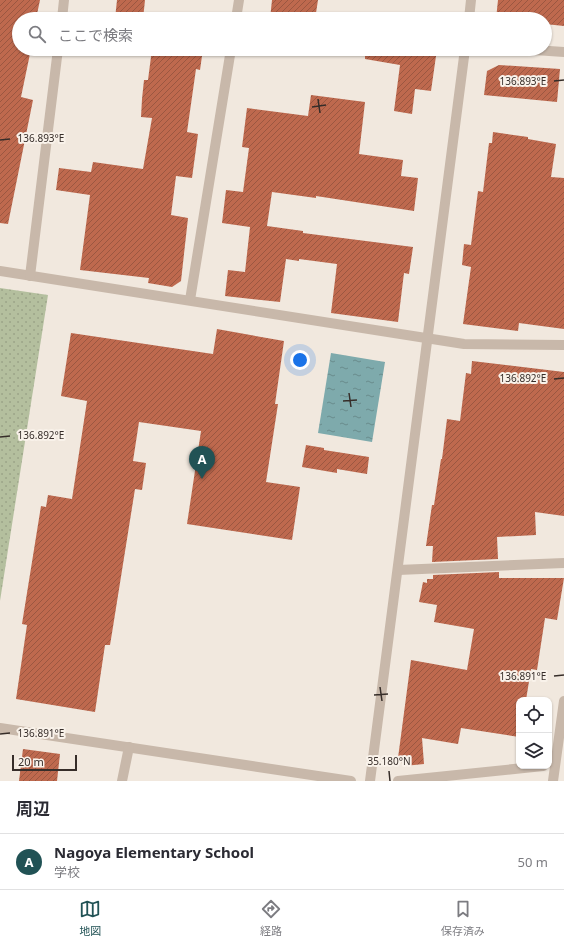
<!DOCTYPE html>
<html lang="ja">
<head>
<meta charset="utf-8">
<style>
  :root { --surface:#fff; --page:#f7f7f7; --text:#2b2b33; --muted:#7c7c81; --line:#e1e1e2; --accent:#215255 }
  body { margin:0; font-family:"Noto Sans","Noto Sans JP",sans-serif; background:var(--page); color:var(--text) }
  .controls { position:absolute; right:12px; bottom:12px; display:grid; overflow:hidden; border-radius:8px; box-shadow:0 1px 3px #0004 }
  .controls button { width:36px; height:36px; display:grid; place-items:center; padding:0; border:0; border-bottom:1px solid var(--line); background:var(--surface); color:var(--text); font:20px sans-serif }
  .scale { position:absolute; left:12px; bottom:10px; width:65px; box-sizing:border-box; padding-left:4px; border:2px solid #362d29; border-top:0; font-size:11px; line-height:14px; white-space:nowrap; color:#362d29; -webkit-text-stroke:3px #f9f2ea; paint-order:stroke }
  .you { position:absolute; left:300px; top:360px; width:14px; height:14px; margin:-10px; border:3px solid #fff; border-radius:50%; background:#1a73e8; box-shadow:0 0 0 6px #1a73e833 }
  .badge { display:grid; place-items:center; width:26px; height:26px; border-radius:50%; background:var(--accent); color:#fff; font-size:13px; font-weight:700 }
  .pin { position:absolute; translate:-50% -33px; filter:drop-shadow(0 1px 2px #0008) }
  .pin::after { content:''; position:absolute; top:21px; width:14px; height:12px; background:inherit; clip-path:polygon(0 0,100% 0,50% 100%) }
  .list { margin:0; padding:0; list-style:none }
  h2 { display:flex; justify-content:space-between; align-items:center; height:52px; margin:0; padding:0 16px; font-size:17px }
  h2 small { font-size:13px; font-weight:400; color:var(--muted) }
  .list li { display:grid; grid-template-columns:26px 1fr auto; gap:12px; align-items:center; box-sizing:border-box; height:56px; padding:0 16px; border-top:1px solid var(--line) }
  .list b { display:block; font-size:15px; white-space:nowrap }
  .list p { margin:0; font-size:13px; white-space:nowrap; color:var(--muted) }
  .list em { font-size:13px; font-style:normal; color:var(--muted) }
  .icon { flex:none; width:22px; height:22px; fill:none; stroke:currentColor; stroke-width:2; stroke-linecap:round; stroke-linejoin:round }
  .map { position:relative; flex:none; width:564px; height:781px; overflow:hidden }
  .search { position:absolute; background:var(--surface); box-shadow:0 1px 3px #0004; left:12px; right:12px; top:12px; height:44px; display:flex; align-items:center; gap:10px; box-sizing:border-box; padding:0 14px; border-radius:22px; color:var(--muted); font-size:15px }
  .sheet { height:108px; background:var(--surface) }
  nav { display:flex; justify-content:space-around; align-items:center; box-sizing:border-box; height:56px; border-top:1px solid var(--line); background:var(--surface); font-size:11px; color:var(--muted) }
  nav a { display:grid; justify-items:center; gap:2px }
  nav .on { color:var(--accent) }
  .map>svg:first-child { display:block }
  .park { fill:url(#park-dots) }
  .water { fill:url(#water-ripples) }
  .building { fill:url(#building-hatch) }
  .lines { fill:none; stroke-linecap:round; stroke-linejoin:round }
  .minor { stroke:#c8b8aa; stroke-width:10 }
  .tertiary { stroke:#c8b8aa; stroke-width:10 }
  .ticks { fill:none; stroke:#362d29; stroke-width:1.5 }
  .ticks-label { font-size:10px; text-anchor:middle; fill:#362d29; stroke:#f9f2ea; stroke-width:4; stroke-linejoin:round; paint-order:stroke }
</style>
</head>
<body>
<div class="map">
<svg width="564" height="781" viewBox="0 0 564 781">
  <defs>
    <pattern id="park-dots" width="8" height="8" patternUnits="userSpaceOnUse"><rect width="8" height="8" fill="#b4bf9e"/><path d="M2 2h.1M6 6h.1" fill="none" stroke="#9ba488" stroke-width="1.8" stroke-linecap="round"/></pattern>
    <pattern id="water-ripples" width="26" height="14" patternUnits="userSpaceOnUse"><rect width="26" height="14" fill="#7eaaac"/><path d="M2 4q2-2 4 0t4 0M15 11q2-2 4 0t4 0" fill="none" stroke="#688b8c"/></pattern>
    <pattern id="building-hatch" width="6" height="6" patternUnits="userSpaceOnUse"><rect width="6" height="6" fill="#be694e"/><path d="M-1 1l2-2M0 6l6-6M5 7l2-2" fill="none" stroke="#9b5741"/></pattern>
  </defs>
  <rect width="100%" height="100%" fill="#f1e8de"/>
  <polygon class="park" points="0,288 48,295 0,601"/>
  <polygon class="water" points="331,353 385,362 372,442 318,433"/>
  <g class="building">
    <polygon points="0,0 40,0 36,19 19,19 19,49 31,49 21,97 33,100 8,224 0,223"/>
    <polygon points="117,0 145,0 143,19 115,19"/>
    <polygon points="272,0 318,0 316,13 347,17 347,19 270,19"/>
    <polygon points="498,0 564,0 564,26 545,24 545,19 496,19"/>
    <polygon points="152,49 203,49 200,70 196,69 187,132 198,134 192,178 176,176 171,215 188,218 181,281 172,287 148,283 149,278 80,270 90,195 56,190 59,168 91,172 93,162 143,169 152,118 141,117 142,99 144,80 148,80"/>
    <polygon points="365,49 437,49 431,91 415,89 412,114 394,111 400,65 365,59"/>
    <polygon points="499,65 560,69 557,102 484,95 487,71"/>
    <polygon points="311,95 365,102 359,154 403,160 401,176 418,178 414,211 316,196 316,198 272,192 267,226 303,231 303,233 413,247 409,274 404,273 398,322 331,313 337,264 299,259 299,261 286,259 280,302 225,296 228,270 245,272 250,227 222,223 226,190 243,192 249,148 242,147 247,108 308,116"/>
    <polygon points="493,132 528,137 528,139 556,144 551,177 564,178 564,329 519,323 518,331 463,324 471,267 462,265 464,244 471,245 478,191 483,192 489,143 492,143"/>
    <polygon points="217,329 284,341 275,404 278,404 266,482 300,487 292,540 187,524 201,431 139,422 133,461 146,463 142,490 135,489 112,633 110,645 105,645 95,712 16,699 27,625 22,624 41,506 46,507 48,495 72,499 87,401 61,396 71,333 213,354"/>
    <polygon points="472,361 564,372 564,516 535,512 536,535 497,537 498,559 432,562 433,546 426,546 432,505 434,505 441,459 442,459 447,419 460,421 466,373 471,374"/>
    <polygon points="306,445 324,448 324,450 369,457 367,474 337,469 337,473 302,467"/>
    <polygon points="499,572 499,578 564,578 557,620 545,618 537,670 531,669 526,700 519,700 519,737 461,728 458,744 422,738 424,764 404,766 398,758 411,660 467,670 474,629 434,622 437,605 419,602 423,582 427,583 427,579 433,579 433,575"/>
    <polygon points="23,749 60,754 57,781 19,781"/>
  </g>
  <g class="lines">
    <g class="minor">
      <polyline points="62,19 64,0"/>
      <polyline points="236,19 239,0"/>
      <polyline points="520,49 564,52"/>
      <polyline points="0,271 464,344 564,345"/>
      <polyline points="30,276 58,49"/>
      <polyline points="190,300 231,49"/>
      <polyline points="398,570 564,563"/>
      <polyline points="0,728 351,781"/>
      <polyline points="122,781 129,747"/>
      <polyline points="398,781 543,766"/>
      <polyline points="553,781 564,701"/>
    </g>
    <g class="tertiary">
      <polyline points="469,19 471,0"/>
      <polyline points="370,781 465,49"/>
    </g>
  </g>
  <path class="ticks" d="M554 81 564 80M318 99 320 113M312 107 326 105M0 140 10 139M554 379 564 378M349 393 351 407M343 401 357 400M0 437 10 436M554 676 564 675M380 687 382 701M374 695 388 694M0 734 10 733M389 771 390 781"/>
  <g class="ticks-label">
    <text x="523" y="85">136.893°E</text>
    <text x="41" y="142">136.893°E</text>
    <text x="523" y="382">136.892°E</text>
    <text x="41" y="439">136.892°E</text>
    <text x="523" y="680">136.891°E</text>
    <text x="41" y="737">136.891°E</text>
    <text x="389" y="765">35.180°N</text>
  </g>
</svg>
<div class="controls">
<button><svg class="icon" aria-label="locate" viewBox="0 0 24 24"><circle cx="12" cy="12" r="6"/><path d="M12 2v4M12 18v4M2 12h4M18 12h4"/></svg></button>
<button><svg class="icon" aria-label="layers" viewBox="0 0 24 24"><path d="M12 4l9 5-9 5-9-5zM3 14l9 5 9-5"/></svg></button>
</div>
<div class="scale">20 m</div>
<div class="you"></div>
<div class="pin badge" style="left:202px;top:479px">A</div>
<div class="search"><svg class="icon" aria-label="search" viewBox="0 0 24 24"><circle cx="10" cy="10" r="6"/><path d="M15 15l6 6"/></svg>ここで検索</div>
</div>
<section class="sheet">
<h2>周辺<small></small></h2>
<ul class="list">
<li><span class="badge">A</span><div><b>Nagoya Elementary School</b><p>学校</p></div><em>50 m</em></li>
</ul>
</section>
<nav>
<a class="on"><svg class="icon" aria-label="map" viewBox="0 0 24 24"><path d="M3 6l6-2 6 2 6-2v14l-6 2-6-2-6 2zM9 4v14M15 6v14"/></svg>地図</a>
<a><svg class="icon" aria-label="directions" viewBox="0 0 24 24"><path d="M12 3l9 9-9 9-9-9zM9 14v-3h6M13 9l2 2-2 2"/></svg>経路</a>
<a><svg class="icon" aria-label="saved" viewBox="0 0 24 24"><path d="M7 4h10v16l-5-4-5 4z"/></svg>保存済み</a>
</nav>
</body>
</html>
